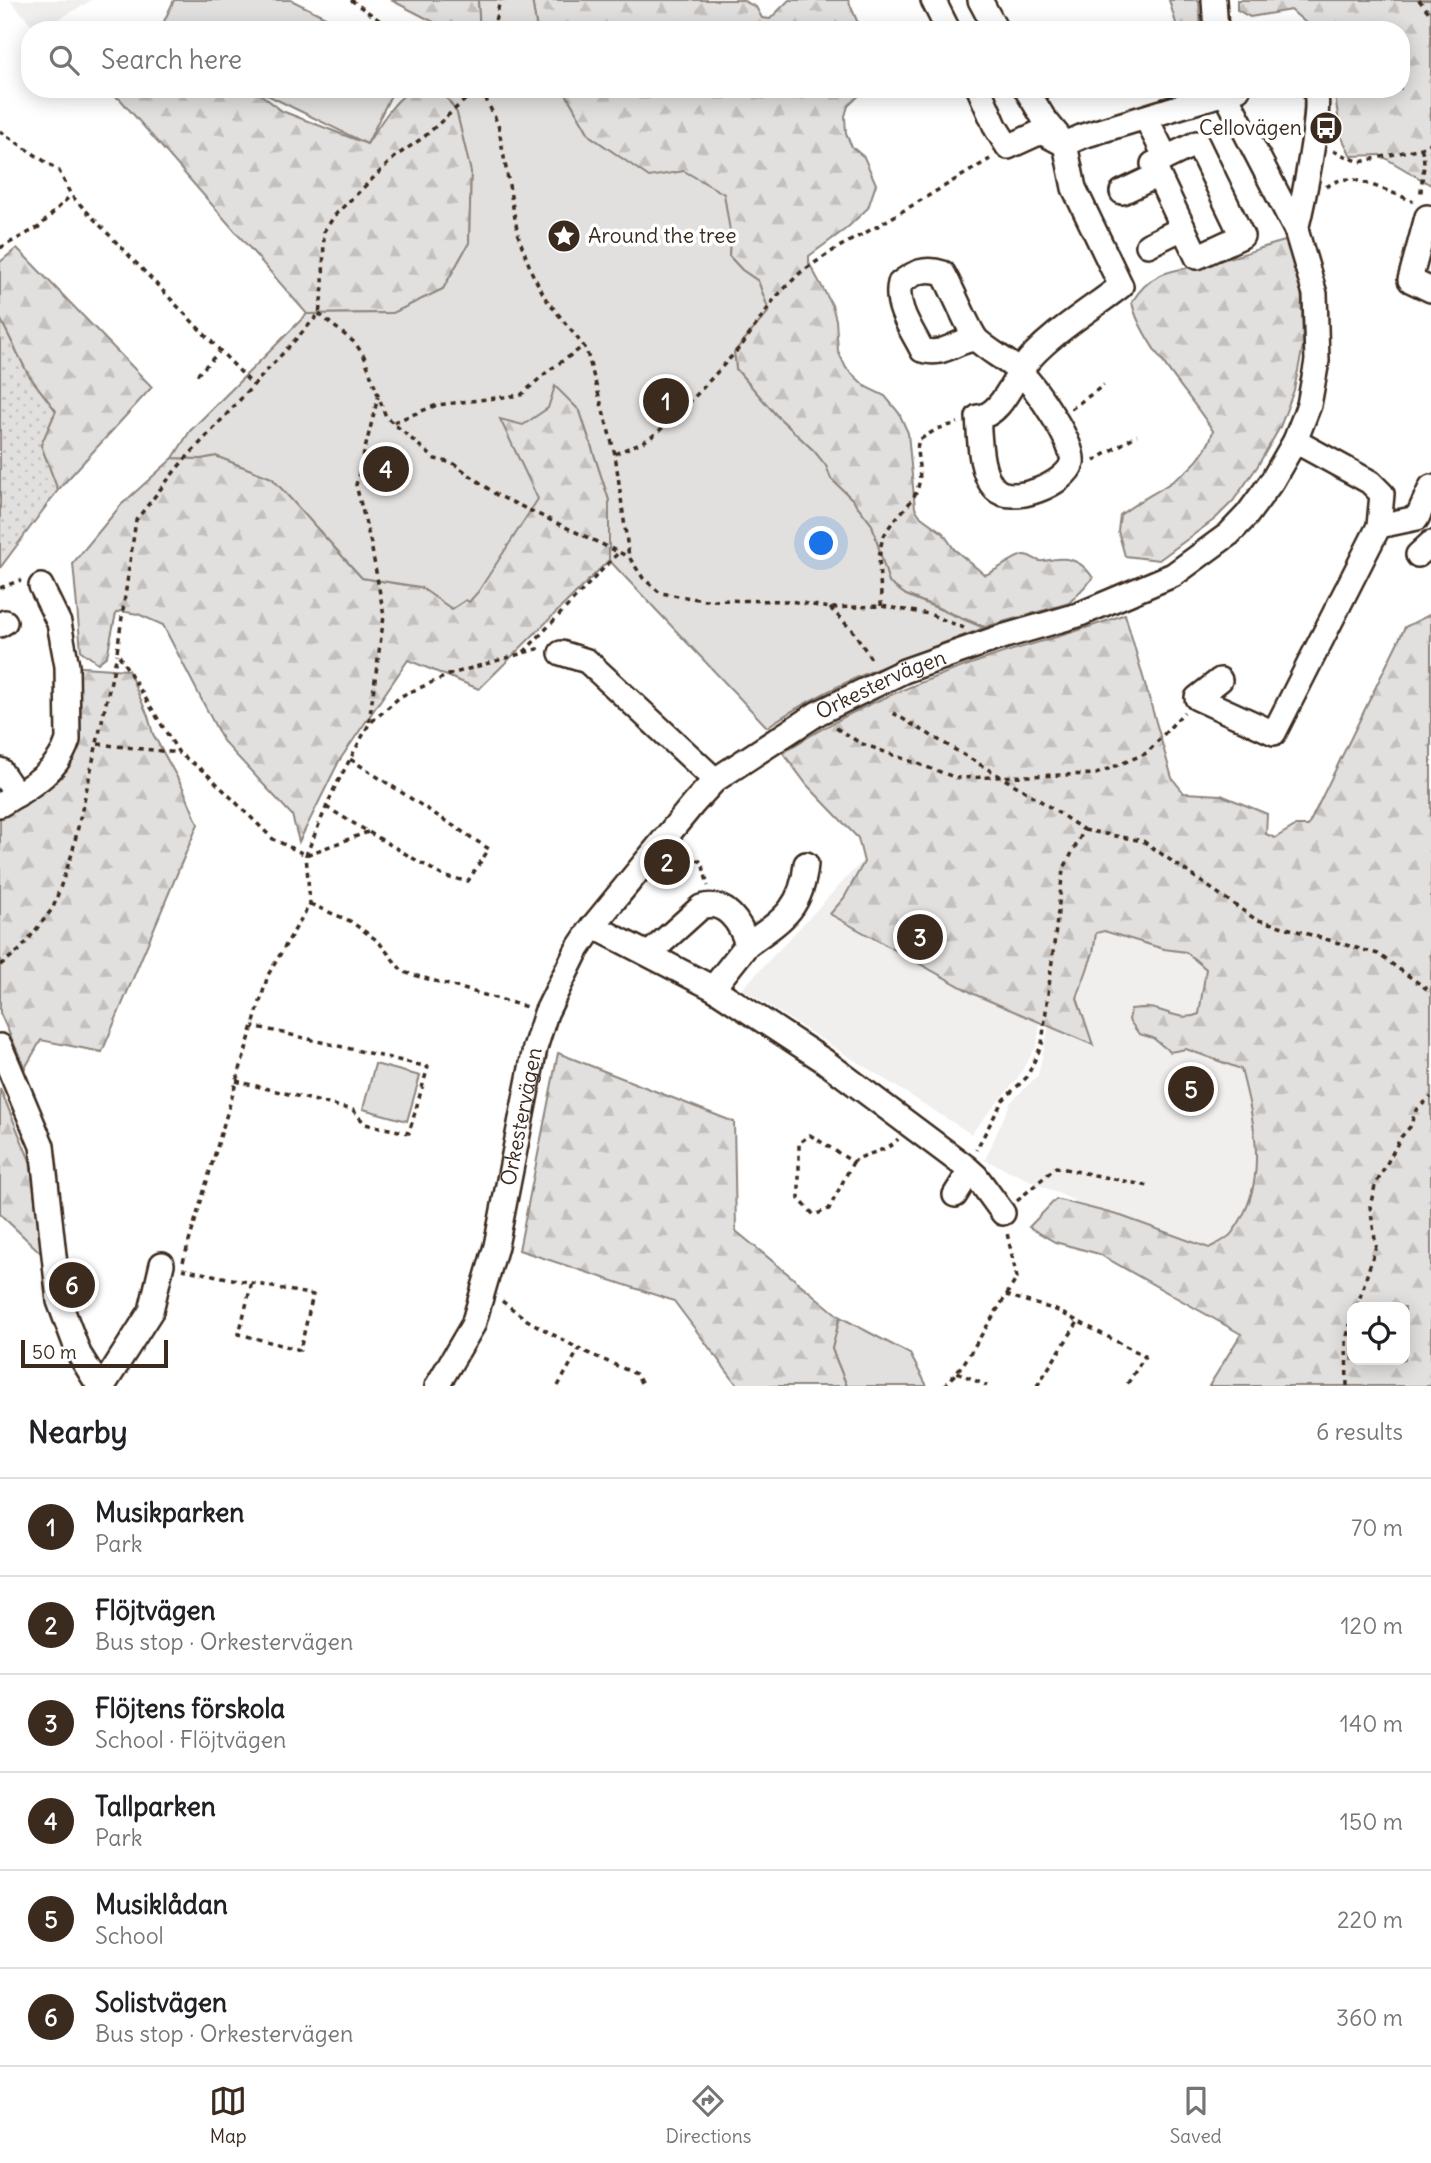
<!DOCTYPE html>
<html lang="en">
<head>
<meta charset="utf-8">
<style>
  :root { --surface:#fff; --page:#f6f6f6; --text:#202124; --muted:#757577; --line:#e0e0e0; --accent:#3b2a1e }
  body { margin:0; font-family:Delius,sans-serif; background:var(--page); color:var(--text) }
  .controls { position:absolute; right:21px; bottom:21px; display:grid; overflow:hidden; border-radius:14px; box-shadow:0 4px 18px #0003 }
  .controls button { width:63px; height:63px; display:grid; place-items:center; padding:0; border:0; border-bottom:2px solid var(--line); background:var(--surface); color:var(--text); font:35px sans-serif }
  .scale { position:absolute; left:21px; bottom:18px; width:147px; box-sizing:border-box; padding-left:7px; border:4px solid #3b2a1e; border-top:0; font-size:19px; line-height:24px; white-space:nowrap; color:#3b2a1e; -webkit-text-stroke:5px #fff; paint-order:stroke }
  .you { position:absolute; left:822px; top:544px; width:24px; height:24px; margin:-18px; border:5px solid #fff; border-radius:50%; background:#1a73e8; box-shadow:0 0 0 10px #1a73e833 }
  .badge { display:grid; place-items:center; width:46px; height:46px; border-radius:50%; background:var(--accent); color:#fff; font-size:23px; font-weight:700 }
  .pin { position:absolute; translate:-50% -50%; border:4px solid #fff; box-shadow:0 2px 7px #0006 }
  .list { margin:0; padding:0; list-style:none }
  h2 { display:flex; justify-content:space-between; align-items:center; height:91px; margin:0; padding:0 28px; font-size:30px }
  h2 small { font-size:23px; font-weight:400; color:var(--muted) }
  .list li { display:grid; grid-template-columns:46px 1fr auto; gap:21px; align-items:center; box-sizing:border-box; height:98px; padding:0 28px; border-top:2px solid var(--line) }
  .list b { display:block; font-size:26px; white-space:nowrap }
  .list p { margin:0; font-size:23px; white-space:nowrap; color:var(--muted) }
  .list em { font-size:23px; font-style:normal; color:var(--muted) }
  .icon { flex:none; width:38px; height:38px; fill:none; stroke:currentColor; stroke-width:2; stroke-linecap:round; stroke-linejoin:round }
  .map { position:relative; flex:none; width:1431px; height:1386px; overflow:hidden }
  .search { position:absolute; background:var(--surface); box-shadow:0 4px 18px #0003; left:21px; right:21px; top:21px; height:77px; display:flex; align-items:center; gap:18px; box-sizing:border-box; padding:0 24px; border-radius:28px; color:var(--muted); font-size:26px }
  .sheet { height:679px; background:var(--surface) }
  nav { display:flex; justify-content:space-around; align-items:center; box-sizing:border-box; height:98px; border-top:2px solid var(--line); background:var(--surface); font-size:19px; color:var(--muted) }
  nav a { display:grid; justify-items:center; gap:4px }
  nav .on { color:var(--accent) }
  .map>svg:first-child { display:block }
  .built { fill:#f1efee }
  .grass { fill:url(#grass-dots); stroke:#8e857e; stroke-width:2 }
  .forest { fill:url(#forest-firs); stroke:#8e857e; stroke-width:2; fill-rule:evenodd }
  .park { fill:#e2e0de; stroke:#8e857e; stroke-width:2 }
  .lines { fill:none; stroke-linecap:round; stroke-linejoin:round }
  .minor-casing { stroke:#3b2a1e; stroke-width:28 }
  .path { stroke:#3b2a1e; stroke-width:3.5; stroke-dasharray:5 5; stroke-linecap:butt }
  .minor { stroke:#fff; stroke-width:23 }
  .labels { text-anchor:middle; stroke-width:7; stroke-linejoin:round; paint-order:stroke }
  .poi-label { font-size:21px; fill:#3b2a1e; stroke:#fff; text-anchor:end }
  .street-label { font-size:21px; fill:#3b2a1e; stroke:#fff }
</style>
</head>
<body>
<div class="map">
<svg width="1431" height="1386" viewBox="0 0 1431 1386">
  <defs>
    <pattern id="grass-dots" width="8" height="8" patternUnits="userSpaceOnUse" patternTransform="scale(1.75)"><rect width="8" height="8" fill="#e2e0de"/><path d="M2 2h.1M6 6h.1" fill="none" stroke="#c3c0be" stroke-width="1.8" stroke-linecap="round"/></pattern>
    <pattern id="forest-firs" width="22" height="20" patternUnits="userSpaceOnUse" patternTransform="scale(1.75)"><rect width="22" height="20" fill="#e2e0de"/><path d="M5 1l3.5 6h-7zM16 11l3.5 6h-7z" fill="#c3c0be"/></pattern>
  </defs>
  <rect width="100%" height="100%" fill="#fff"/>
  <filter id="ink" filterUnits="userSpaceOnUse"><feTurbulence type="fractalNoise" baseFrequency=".0143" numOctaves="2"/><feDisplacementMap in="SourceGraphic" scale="14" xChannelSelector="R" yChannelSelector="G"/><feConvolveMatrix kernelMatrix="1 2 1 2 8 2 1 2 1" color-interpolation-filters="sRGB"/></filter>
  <g filter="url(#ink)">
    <g class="built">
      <polygon points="10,0 92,0 41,30 36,30"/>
      <polygon points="883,839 1057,886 1037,1045 1017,1079 971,1134 742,989"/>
      <polygon points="1081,886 1390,1000 1286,1297 985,1160 1010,1103 1038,1075"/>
    </g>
    <polygon class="grass" points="0,318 28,374 56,411 41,445 58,490 0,568"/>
    <g class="forest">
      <polygon points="391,0 478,0 480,30 449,30"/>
      <polygon points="532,0 742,0 756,7 762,18 770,19 789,0 848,0 861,30 537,30"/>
      <polygon points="1169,0 1199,0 1201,30 1178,30"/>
      <polygon points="1237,0 1431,0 1431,185 1380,155 1351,156 1341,136 1334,89 1401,89 1401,30 1314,30 1291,10 1250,17 1237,10"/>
      <path d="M100 89H254L282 111 367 144C377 129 396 95 414 90 422 88 433 89 441 89L457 113 471 171 469 243 443 289 394 313 307 314 120 99Z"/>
      <path d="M563 89H866L848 106 845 116 846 134 852 147 864 157 876 184 868 208 847 228 809 256V263L832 305 836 320 838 351 846 368 866 387 885 396 899 413 908 433 915 508 921 517 943 533 954 549 985 575C997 571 1014 556 1024 555 1031 555 1034 560 1040 561 1044 562 1052 559 1057 559 1073 557 1085 565 1093 578L1069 603 985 627 906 595 889 583 872 525 852 499 831 479 826 466 814 451 776 415 736 369 734 352 769 311 758 281 742 270 729 256 730 231 684 171 649 178 590 136Z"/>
      <path d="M1285 241 1301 280 1303 346 1294 390 1280 427 1257 467 1233 501 1215 519 1159 560 1125 556 1118 531 1120 515C1152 490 1202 475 1213 431 1191 396 1139 340 1132 302 1152 269 1174 271 1207 264 1233 258 1259 248 1285 241Z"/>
      <polygon points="17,248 152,387 58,490 41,445 56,411 28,374 0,318 0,262"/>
      <polygon points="555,385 580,411 609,500 609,560 479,689 408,660 339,761 299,842 292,815 223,741 163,625 138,614 120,611 116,613 107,656 98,663 81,651 73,563 121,505 173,458 201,459 216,456 272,478 362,578 420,587 500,419"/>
      <path d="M1125 614 1172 778 1184 793 1221 795 1267 814 1266 834 1275 838 1295 826H1308L1405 627 1431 614V1386H1209L1241 1334 1099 1254 1055 1242 1029 1227 1056 1199 1121 1216 1209 1248C1216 1244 1227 1240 1232 1233 1270 1183 1255 1125 1241 1069L1186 1049 1170 1052 1153 1038 1139 1034 1129 1020 1131 1009C1137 1009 1143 1007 1149 1008 1167 1010 1181 1022 1199 1014L1206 969 1186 952 1164 949 1104 931 1096 933 1093 953 1077 998 1093 1045 976 995 830 914 844 898 864 862 858 838 807 785 783 753C848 709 923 680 997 655 1040 641 1083 631 1125 614ZM1352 1307H1405V1360H1352Z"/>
      <polygon points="67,666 128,670 148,716 153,734 183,788 198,824 102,1052 41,1040 25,1068 0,1013 0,805 54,768"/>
      <polygon points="558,1053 734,1122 736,1231 840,1317 832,1349 847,1386 738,1386 674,1301 519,1250"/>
      <polygon points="0,1088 30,1161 43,1255 0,1214"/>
    </g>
    <g class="park">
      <polygon points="174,0 291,0 352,30 160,30"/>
      <polygon points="478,0 532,0 537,30 480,30"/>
      <polygon points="255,89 394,89 367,144"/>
      <path d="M441 89H563L590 136 649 177 684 171 724 194 730 231 729 256 742 270 758 281 769 311 734 352 736 369 776 415 814 451 826 466 831 479 852 499 872 525 889 583 906 595 984 628C910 655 833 682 767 727L609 560V500L580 411 555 386 548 408 523 425 500 419 538 499 478 592 469 602 466 600 452 609 420 587 362 578 272 478 216 456 201 459 173 458 190 431 307 314 393 313 443 289 469 243 471 172 457 113Z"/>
      <polygon points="375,1064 420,1076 407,1121 363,1109"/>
      <polygon points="840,1317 910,1354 927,1386 847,1386 832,1349"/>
    </g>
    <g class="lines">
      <defs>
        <g id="minor">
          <polyline points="933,0 948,30"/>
          <polyline points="980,0 996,30"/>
          <polyline points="1214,0 1216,30"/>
          <polyline points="979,89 996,128 1008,147 1041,132 1062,143"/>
          <polyline points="1146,118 1166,158 1197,143 1242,236 1197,257 1153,164 1166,158"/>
          <polyline points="1065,144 1083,136 1238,89"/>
          <polyline points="1122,192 1158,175"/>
          <polyline points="1431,219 1427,217 1410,280 1431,290"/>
          <path d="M1296 230C1302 206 1323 108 1315 89"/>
          <polyline points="1148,245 1183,228"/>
          <path d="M976 339C956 340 944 357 922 350 912 330 894 306 900 283 915 272 925 267 943 273 952 288 969 331 977 340 990 352 1007 360 1020 372 1034 385 1076 445 1072 463 1066 484 1012 506 995 489 979 472 980 439 978 417 1000 416 1012 382 1024 366 1045 337 1092 309 1121 286L1074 188 1065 144 1043 117 1026 89"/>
          <polyline points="1379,526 1417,518 1431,487"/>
          <polyline points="1418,555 1431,543"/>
          <polyline points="0,625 5,622"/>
          <polyline points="561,653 587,661 715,780"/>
          <polyline points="1220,680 1197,698 1274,733 1379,526 1382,494 1370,482 1295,441"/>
          <polyline points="0,770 17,795"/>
          <path d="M0 805C27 788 58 773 68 740L67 666 59 623 41 586"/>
          <polyline points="593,926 713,988 823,1060 966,1167 976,1176 1003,1213"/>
          <path d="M747 945C782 920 802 909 806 864"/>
          <path d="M649 954 701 907C725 899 741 923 747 945L713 988"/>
          <polyline points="0,1046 42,1146 59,1301 79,1354 99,1386"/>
          <polyline points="955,1195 970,1171"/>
          <polyline points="103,1386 151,1311 162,1264"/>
          <path id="s1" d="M437 1386 473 1325 496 1246 535 1048 546 1013 577 950 593 926 693 804 715 780 818 713 904 671 995 639 1078 615 1173 575 1229 534 1247 515 1272 481 1295 441 1309 405 1317 361 1315 294 1296 230 1223 89"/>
        </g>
      </defs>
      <use href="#minor" class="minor-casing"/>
      <g class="path">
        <polyline points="351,0 393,30"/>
        <polyline points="1419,0 1431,15"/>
        <polyline points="493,30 500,0"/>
        <polyline points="481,89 498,124 518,235 532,273 546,299 586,349 615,454 629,557 643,578 660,593 704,600 790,601 830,608 881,606 929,614 964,628"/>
        <polyline points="0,131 59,171 71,195 253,385"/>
        <path d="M1421 148C1428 164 1420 180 1421 197"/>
        <polyline points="1333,151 1360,162 1421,148 1431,143"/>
        <path d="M1326 187C1333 183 1339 179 1348 179 1355 178 1406 197 1413 202"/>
        <polyline points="0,248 39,227 71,195"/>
        <polyline points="319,314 355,343 364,356 386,417 435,459 453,463 497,495 629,557"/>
        <polyline points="197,375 219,352"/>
        <polyline points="1071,409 1104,385"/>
        <polyline points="394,422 437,405 521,395 548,371 584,346"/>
        <polyline points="615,454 649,439 678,415 742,345 775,298 801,272 837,248 876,227 990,159"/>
        <polyline points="1094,461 1137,435"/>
        <polyline points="0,588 21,580"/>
        <path d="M881 606C882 584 875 556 884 536 893 516 915 505 919 483 922 468 914 454 919 440L937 429 958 423"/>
        <polyline points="830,608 854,632 873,662"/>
        <polyline points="524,652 619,552"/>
        <polyline points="893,713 1030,794 1084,830 1063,870 1042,1044 1027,1077 1003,1100 976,1150"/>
        <polyline points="369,722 384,616 371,544 356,485 378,397"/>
        <polyline points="836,728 860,743 957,778 1096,774 1147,753 1184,712"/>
        <polyline points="98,744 179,753"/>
        <polyline points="326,807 445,877 468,881 489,849 350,759"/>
        <polyline points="1084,830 1143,841 1255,919 1378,954 1431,992"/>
        <polyline points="368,832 306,855 273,839 206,773 179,753 117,652 136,520 178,467 319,314 323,287 324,231 336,214 396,156 424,137 477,89"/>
        <polyline points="678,852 702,862 708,886"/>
        <polyline points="310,904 350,921 378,941 403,972 527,1007"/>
        <polyline points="0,965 20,950 53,908 72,854 117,654"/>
        <polyline points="236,1081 353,1110 365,1124 409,1133 428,1067 253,1026"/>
        <path d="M853 1162 829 1209 814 1215 799 1199V1143L810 1135 853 1162C868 1151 886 1153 898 1139"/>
        <polyline points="1017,1201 1056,1167 1148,1186"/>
        <polyline points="183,1262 268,975 310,904 306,855 334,789 369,724 401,696 451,674 537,649 542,650"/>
        <polyline points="182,1269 313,1295 300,1350 239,1334 252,1282"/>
        <polyline points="1006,1295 1056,1310 1145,1356 1126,1386"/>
        <polyline points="502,1301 527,1320 579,1349"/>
        <polyline points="1357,1307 1376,1246 1370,1206 1375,1186 1401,1137 1410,1127 1416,1110 1431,1097"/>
        <polyline points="957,1372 987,1386"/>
        <polyline points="558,1386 579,1349 636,1374 643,1386"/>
        <polyline points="945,1386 964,1363 1017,1278 1007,1233"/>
        <polyline points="1037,1386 1078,1322"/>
        <polyline points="1347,1386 1346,1340 1352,1317"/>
      </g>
      <use href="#minor" class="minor"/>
    </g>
  </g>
  <defs>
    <symbol id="bus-disc" viewBox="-11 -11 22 22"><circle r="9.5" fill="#3b2a1e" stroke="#fff"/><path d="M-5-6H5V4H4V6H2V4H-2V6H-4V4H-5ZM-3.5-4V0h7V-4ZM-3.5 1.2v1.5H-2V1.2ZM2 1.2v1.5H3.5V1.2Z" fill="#fff"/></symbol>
    <symbol id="sight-disc" viewBox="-11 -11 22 22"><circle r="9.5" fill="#3b2a1e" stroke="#fff"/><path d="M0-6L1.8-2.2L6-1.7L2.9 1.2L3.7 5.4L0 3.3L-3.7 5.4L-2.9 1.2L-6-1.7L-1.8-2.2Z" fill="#fff"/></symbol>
  </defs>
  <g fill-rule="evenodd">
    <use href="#bus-disc" x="1307" y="109" width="38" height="38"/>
    <use href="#sight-disc" x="545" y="217" width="38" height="38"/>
  </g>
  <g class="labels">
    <g class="poi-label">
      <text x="1302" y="135">Cellovägen</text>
      <text x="588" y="243" text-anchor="start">Around the tree</text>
    </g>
    <g class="street-label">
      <text dy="7" stroke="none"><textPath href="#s1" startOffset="873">Orkestervägen</textPath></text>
      <text dy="7" stroke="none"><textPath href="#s1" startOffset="285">Orkestervägen</textPath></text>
    </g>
  </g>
</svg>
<div class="controls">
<button><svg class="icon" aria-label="locate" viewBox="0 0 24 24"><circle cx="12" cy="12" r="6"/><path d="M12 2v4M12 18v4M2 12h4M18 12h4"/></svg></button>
</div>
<div class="scale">50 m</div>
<div class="you"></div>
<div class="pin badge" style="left:666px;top:401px">1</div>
<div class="pin badge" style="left:667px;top:862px">2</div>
<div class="pin badge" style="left:920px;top:937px">3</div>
<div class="pin badge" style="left:386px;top:469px">4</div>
<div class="pin badge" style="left:1191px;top:1089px">5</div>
<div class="pin badge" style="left:72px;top:1285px">6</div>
<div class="search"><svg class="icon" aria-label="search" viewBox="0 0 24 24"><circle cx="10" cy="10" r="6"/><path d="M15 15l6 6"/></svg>Search here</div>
</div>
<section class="sheet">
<h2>Nearby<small>6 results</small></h2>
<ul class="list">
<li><span class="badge">1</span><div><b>Musikparken</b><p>Park</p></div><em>70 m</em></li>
<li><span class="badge">2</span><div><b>Flöjtvägen</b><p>Bus stop · Orkestervägen</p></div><em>120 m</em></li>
<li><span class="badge">3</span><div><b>Flöjtens förskola</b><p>School · Flöjtvägen</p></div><em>140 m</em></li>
<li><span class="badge">4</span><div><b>Tallparken</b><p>Park</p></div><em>150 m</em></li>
<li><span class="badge">5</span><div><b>Musiklådan</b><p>School</p></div><em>220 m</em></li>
<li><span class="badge">6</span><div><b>Solistvägen</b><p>Bus stop · Orkestervägen</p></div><em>360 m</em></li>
</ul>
</section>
<nav>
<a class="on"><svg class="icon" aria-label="map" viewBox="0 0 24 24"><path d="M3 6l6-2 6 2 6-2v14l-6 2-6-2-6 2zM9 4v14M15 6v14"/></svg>Map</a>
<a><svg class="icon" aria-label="directions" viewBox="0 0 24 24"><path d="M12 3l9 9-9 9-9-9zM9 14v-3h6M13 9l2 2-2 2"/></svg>Directions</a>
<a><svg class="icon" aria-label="saved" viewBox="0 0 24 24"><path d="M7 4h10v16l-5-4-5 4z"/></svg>Saved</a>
</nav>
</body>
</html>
